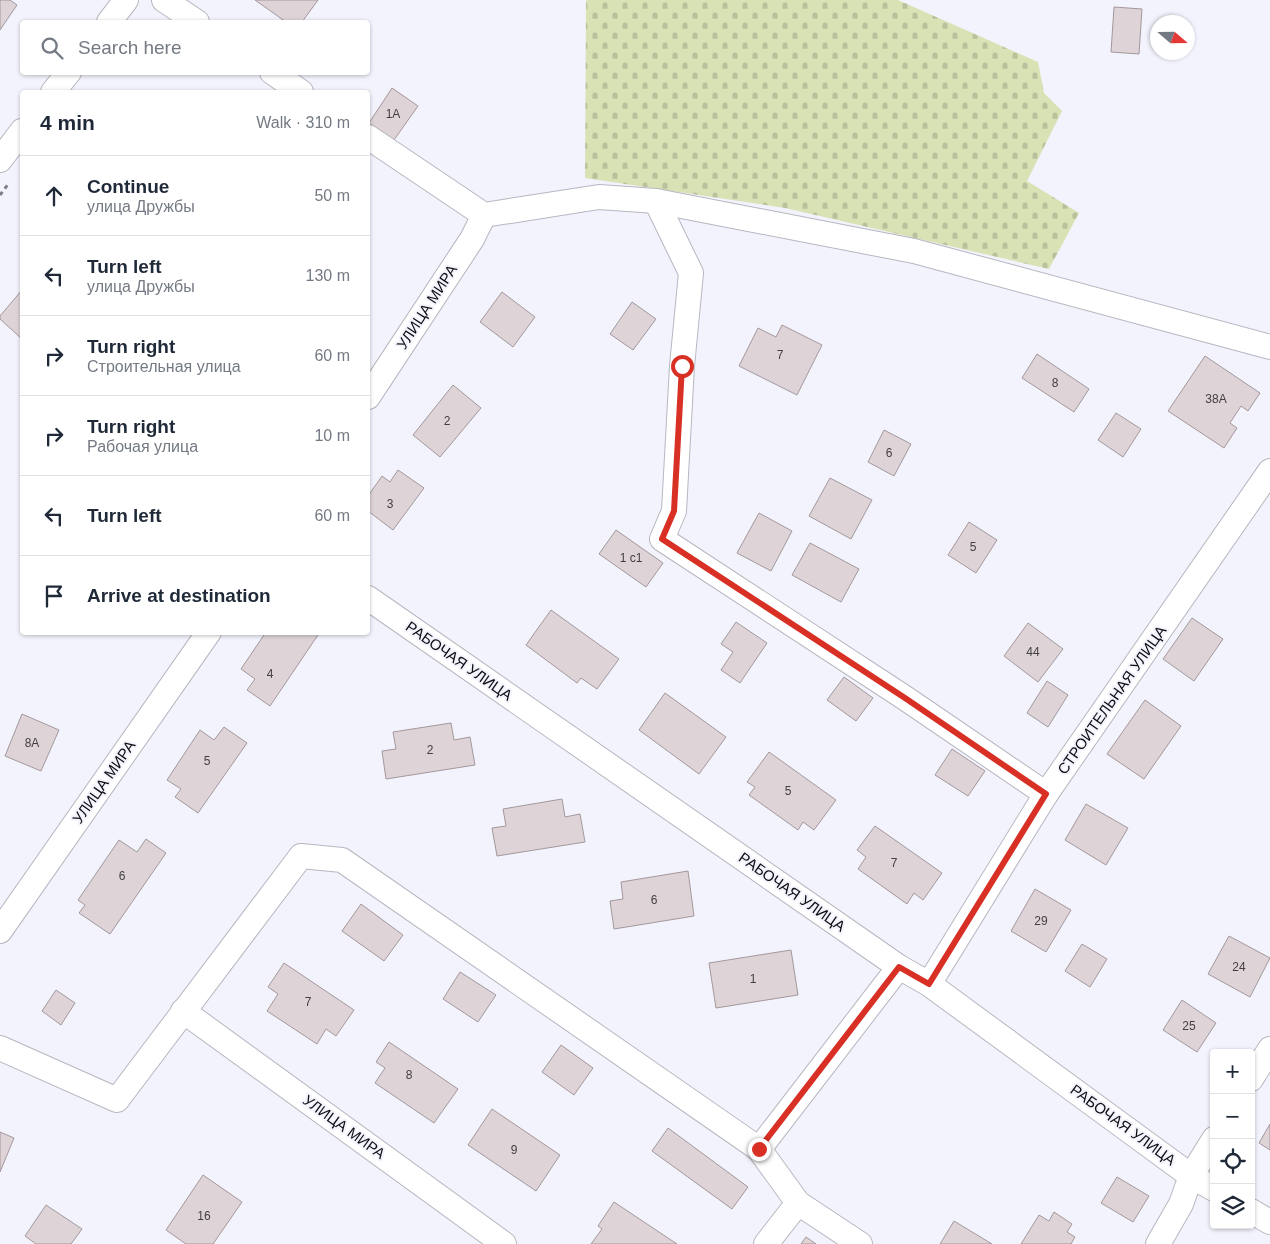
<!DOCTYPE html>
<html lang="en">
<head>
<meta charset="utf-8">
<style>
  :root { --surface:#fff; --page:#f6f6f7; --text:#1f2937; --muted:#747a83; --line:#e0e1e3 }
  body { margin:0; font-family:Helvetica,sans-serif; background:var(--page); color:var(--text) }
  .controls { position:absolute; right:15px; bottom:15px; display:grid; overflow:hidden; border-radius:5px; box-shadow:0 1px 4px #0004 }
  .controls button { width:45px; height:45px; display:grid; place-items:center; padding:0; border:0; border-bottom:1px solid var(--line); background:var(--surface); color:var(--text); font:25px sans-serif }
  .compass { position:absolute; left:1150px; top:15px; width:45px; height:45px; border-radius:50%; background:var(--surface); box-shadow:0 1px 4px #0004; rotate:110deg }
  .stop { position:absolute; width:15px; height:15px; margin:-11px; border:4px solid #d93025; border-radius:50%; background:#fff }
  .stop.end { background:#d93025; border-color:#fff; box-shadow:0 1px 5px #0008 }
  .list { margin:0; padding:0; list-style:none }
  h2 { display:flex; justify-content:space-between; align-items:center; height:65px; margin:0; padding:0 20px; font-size:21px }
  h2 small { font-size:16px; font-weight:400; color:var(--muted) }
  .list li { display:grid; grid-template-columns:32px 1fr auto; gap:15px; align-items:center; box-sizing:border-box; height:80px; padding:0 20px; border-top:1px solid var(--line) }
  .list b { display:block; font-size:19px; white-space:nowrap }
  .list p { margin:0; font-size:16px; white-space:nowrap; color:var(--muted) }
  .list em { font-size:16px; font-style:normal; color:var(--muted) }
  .icon { flex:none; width:28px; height:28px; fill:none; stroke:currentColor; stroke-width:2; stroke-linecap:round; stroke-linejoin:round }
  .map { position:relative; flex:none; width:1270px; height:1244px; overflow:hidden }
  .search { position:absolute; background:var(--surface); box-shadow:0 1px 4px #0004; left:20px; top:20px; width:350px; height:55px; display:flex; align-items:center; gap:12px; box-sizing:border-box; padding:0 18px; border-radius:5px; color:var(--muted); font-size:19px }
  .panel { position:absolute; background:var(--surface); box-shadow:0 1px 4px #0004; left:20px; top:90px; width:350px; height:545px; border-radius:5px }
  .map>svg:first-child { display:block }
  .cemetery { fill:url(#cemetery-stones) }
  .building { fill:#ded3d6; stroke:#a3989c }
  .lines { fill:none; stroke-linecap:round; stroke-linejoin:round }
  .street-casing { stroke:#b6b7c0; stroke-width:26 }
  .path { stroke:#7c7c82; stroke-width:3; stroke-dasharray:4 4; stroke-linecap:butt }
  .street { stroke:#fff; stroke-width:24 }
  .route { stroke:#d93025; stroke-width:6 }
  .labels { text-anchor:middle; stroke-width:4; stroke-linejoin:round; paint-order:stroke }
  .number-label { font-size:12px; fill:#423f42 }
  .street-label { font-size:15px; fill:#0e0e11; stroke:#f2f3fc }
</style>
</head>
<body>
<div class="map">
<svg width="1270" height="1244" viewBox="0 0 1270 1244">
  <defs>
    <pattern id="cemetery-stones" width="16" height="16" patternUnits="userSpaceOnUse" patternTransform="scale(1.25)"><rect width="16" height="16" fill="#d8e2b5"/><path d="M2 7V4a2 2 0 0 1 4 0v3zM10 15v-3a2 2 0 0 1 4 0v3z" fill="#b8c19b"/></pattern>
  </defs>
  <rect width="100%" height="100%" fill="#f2f3fc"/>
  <polygon class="cemetery" points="586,0 898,0 1038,62 1044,93 1062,111 1027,181 1079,213 1049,269 785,208 585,178"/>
  <g class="building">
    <polygon points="0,0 10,0 17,5 0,30"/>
    <polygon points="255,0 318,0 302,22 286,22"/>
    <polygon points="1114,7 1142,9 1139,54 1111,52"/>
    <polygon points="392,88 418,106 394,140 369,123"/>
    <polygon points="22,290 22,339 0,319 0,316"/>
    <polygon points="502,292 535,317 513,347 480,322"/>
    <polygon points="632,302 656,319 633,350 610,334"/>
    <polygon points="782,325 822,345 797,395 739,366 758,328 776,337"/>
    <polygon points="1037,354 1089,389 1074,412 1022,378"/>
    <polygon points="1205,356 1260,393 1248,411 1241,406 1230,423 1237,428 1224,448 1168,411"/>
    <polygon points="453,385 481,408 440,457 413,435"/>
    <polygon points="1116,413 1141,429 1123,457 1098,440"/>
    <polygon points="884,430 911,444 894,476 868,462"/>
    <polygon points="398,470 424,488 393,530 368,511 368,496 382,476 390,482"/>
    <polygon points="830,478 872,500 851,539 809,516"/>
    <polygon points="759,513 792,531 771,571 737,553"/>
    <polygon points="969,522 997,540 976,573 948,555"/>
    <polygon points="616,530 663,563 646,587 599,554"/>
    <polygon points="810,543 859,569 841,602 792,575"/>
    <polygon points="551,610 619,659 597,689 581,678 577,683 526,645"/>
    <polygon points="1192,618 1223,639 1194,681 1163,659"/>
    <polygon points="736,622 767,643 740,683 721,670 733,652 721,644"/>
    <polygon points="1028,623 1063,649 1038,682 1004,656"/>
    <polygon points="266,632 320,632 270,706 247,690 255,679 241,669"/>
    <polygon points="844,677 873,698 856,721 827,700"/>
    <polygon points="1047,681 1068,695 1048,727 1027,713"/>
    <polygon points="665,693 726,737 699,774 639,730"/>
    <polygon points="1145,700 1181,726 1144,779 1107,754"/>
    <polygon points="22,714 59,730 41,771 5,756"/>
    <polygon points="451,723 454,740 470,737 475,765 386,779 382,751 396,749 393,732"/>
    <polygon points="224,727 247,743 198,813 175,797 181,789 167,780 200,730 214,740"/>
    <polygon points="952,749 985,771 968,796 935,775"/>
    <polygon points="769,752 836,800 814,830 803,822 798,830 749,795 755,787 747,782"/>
    <polygon points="562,799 565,817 580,814 585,842 497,856 492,828 506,826 503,809"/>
    <polygon points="1086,804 1128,828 1106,865 1065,840"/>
    <polygon points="875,826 942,873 923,900 914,893 907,904 858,869 866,857 857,850"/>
    <polygon points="146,839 166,853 110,934 79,913 85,905 78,900 119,840 137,852"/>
    <polygon points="688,871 694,916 614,929 610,901 623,899 621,882"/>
    <polygon points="1035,889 1071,910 1046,952 1011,931"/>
    <polygon points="361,904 403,935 384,961 342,931"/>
    <polygon points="1229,936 1270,958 1250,997 1208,974"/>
    <polygon points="1082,944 1107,959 1090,987 1065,971"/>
    <polygon points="791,950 798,995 716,1008 709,963"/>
    <polygon points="284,963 354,1010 336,1036 326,1029 317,1044 267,1011 278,994 268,987"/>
    <polygon points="460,972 496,995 478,1022 443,999"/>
    <polygon points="56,990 75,1003 61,1025 42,1011"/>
    <polygon points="1182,1000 1216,1023 1197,1052 1163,1030"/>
    <polygon points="389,1042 458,1089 434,1123 375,1083 385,1068 376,1062"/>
    <polygon points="561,1045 593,1068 574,1095 542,1072"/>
    <polygon points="492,1109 560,1155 536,1191 468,1145"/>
    <polygon points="1270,1124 1270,1150 1259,1143"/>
    <polygon points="668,1128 748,1187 732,1209 652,1151"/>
    <polygon points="0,1132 14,1138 0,1172"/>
    <polygon points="203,1175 242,1202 213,1244 186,1244 166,1230"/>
    <polygon points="1117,1177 1149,1196 1133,1222 1101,1203"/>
    <polygon points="614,1202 677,1244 591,1244 602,1229 598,1226"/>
    <polygon points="46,1205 82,1229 71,1244 36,1244 25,1236"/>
    <polygon points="1054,1212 1072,1224 1067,1232 1075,1237 1071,1244 1021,1244 1039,1215 1049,1221"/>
    <polygon points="954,1221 992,1244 940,1244"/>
    <polygon points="806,1237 816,1244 801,1244"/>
  </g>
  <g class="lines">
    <defs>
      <g id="street">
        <polyline points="164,0 197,22"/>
        <polyline points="109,22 126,0"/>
        <polyline points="272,72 301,92"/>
        <polyline points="53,92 69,72"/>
        <polyline points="368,137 484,215 599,197 656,201 914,251 1270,347"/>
        <polyline points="0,160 22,131"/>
        <polyline points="656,201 691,273 682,366 674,511 662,539 905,698 1046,794"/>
        <polyline points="368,397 472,239 484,215"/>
        <polyline points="368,598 899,967 929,984 1191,1176 1214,1189"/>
        <polyline points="0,931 209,632"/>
        <polyline points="929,984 1046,794 1270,471"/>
        <polyline points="183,1011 504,1244"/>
        <polyline points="0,1048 117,1100 301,856 342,860 759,1149 798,1203 860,1244"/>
        <polyline points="1251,1079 1270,1049"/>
        <polyline points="759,1149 899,967"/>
        <polyline points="1251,1211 1270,1222"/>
        <polyline points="766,1244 798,1203"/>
        <polyline points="1158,1244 1181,1204 1191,1176 1214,1139"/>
      </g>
    </defs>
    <use href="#street" class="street-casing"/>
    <polyline class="path" points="0,195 9,183"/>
    <use href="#street" class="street"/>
  </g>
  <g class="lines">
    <polyline class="route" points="682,366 674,511 662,539 905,698 1046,794 929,984 899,967 759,1149"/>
  </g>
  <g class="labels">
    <g class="number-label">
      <text x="393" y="118">1А</text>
      <text x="780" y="359">7</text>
      <text x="1055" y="387">8</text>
      <text x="1216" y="403">38А</text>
      <text x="447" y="425">2</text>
      <text x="889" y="457">6</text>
      <text x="390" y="508">3</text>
      <text x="973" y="551">5</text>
      <text x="631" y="562">1 с1</text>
      <text x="1033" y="656">44</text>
      <text x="270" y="678">4</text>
      <text x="32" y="747">8А</text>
      <text x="430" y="754">2</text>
      <text x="207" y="765">5</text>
      <text x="788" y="795">5</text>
      <text x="894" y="867">7</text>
      <text x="122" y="880">6</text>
      <text x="654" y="904">6</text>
      <text x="1041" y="925">29</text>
      <text x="1239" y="971">24</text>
      <text x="753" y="983">1</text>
      <text x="308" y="1006">7</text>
      <text x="1189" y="1030">25</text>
      <text x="409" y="1079">8</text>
      <text x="514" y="1154">9</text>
      <text x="204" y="1220">16</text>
    </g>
    <g class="street-label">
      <text transform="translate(427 307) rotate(-57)" y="5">УЛИЦА МИРА</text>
      <text transform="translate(459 661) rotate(35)" y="5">РАБОЧАЯ УЛИЦА</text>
      <text transform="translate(1112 700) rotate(-55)" y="5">СТРОИТЕЛЬНАЯ УЛИЦА</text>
      <text transform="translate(104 782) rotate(-55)" y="5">УЛИЦА МИРА</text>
      <text transform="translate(792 892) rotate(35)" y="5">РАБОЧАЯ УЛИЦА</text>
      <text transform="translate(1123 1125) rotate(36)" y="5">РАБОЧАЯ УЛИЦА</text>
      <text transform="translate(344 1127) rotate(36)" y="5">УЛИЦА МИРА</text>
    </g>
  </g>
</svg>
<div class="controls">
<button>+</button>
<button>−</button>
<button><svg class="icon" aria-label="locate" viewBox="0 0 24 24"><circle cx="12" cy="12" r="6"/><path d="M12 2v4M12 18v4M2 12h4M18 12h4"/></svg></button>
<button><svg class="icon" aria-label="layers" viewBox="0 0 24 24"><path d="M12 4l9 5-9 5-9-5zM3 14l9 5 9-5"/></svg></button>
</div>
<svg class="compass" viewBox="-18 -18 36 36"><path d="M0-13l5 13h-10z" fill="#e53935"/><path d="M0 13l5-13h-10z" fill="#747a83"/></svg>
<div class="stop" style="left:682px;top:366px"></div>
<div class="stop end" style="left:759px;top:1149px"></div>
<div class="search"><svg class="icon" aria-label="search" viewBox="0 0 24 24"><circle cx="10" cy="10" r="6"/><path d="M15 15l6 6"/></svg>Search here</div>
<section class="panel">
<h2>4 min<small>Walk · 310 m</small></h2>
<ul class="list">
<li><svg class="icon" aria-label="ahead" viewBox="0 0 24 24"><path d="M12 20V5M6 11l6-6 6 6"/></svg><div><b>Continue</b><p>улица Дружбы</p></div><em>50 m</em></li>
<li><svg class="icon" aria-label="left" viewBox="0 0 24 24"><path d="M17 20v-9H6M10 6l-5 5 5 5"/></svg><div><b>Turn left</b><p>улица Дружбы</p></div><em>130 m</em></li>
<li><svg class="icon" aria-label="right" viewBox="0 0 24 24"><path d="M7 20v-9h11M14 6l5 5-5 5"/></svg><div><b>Turn right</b><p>Строительная улица</p></div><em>60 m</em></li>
<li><svg class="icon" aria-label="right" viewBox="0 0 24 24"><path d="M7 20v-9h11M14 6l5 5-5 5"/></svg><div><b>Turn right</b><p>Рабочая улица</p></div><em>10 m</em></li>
<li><svg class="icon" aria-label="left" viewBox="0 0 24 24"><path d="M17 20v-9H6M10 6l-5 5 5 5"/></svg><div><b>Turn left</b></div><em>60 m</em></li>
<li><svg class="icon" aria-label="arrive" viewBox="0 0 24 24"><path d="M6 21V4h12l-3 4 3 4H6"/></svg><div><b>Arrive at destination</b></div></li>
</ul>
</section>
</div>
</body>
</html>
